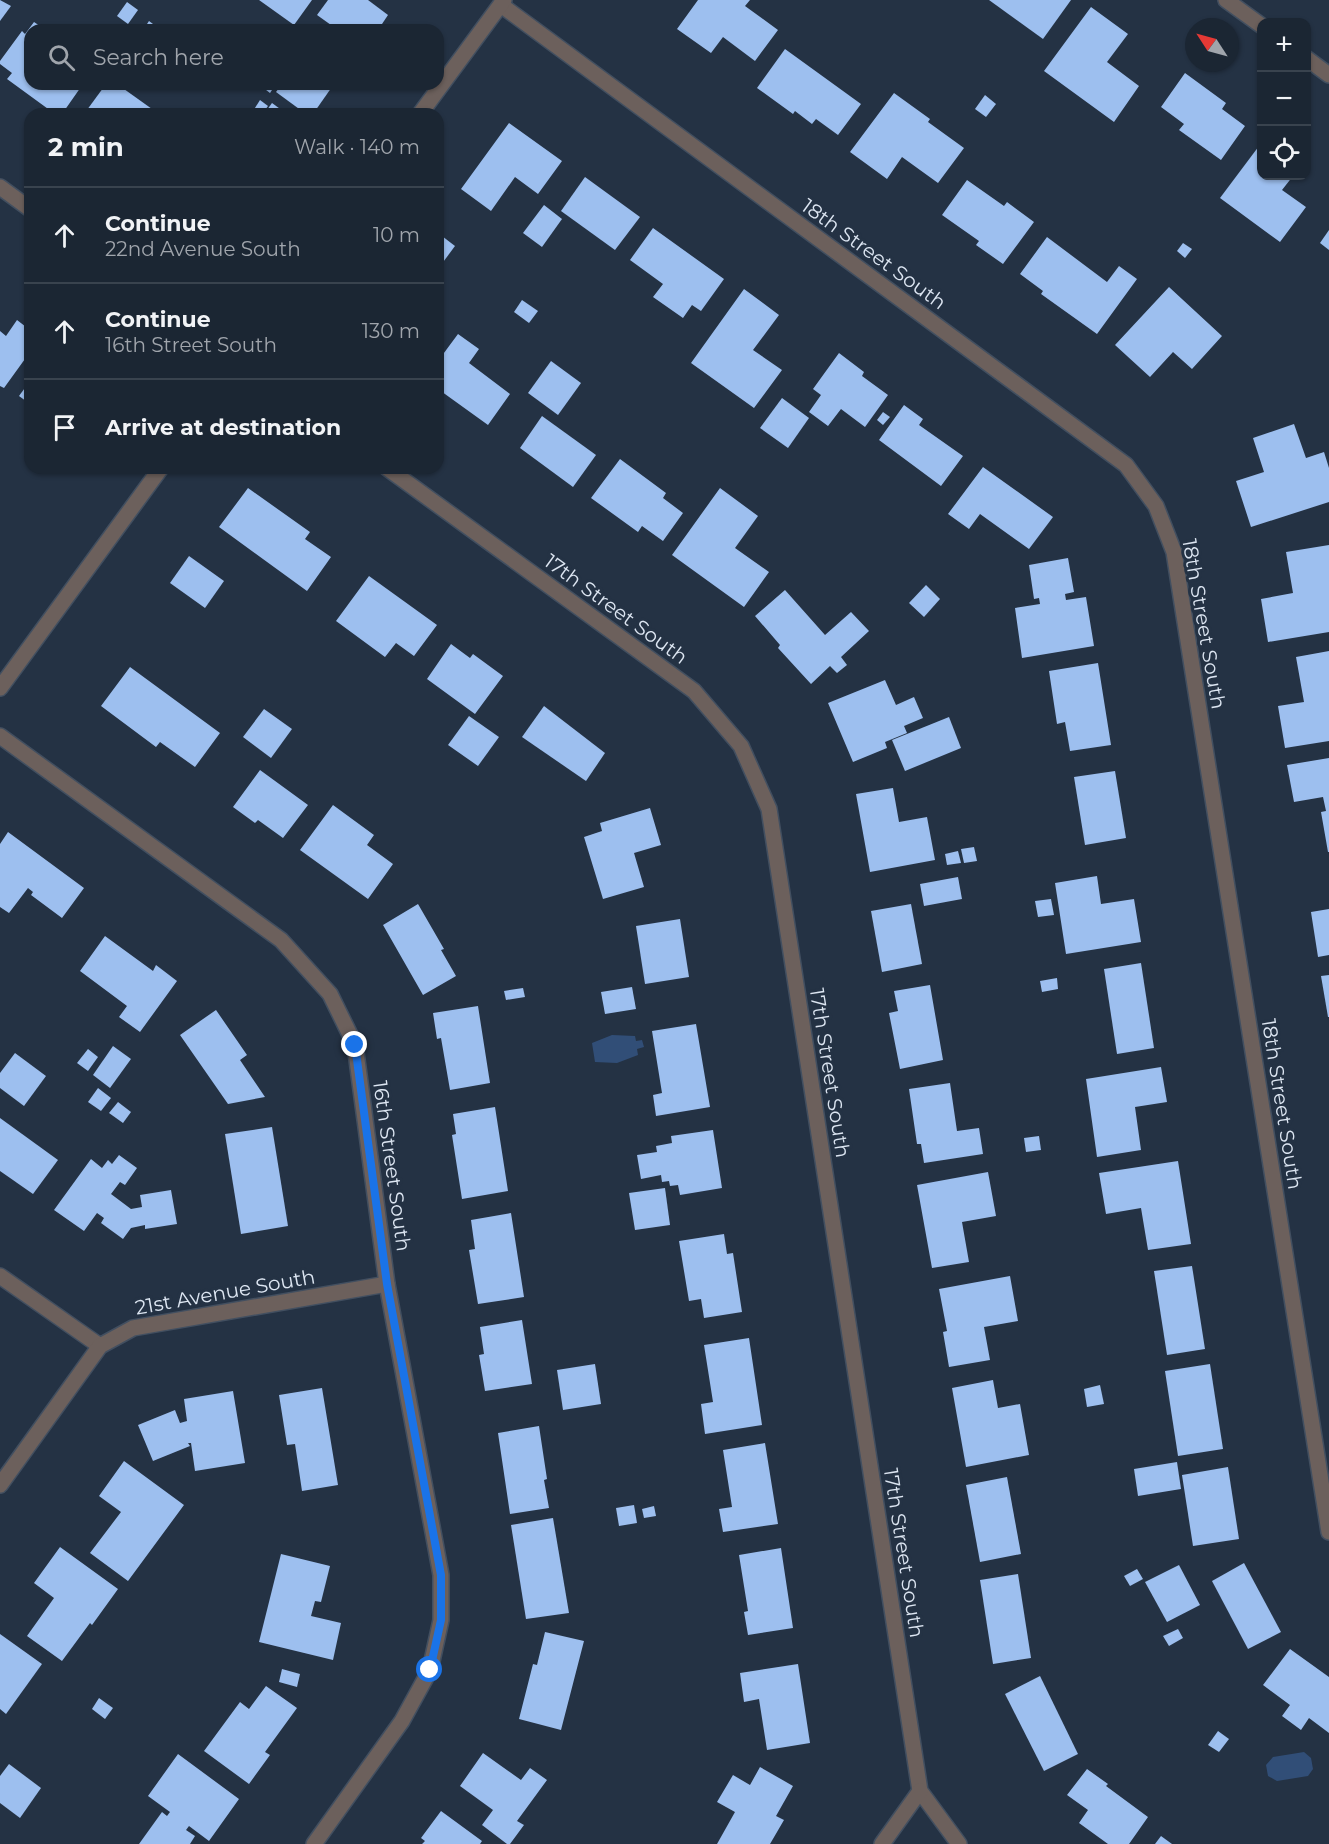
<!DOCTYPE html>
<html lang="en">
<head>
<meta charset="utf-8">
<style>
  :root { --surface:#1b2633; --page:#28323f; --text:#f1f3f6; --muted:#a0a5ac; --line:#39434e }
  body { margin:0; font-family:Montserrat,sans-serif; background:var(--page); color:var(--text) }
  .controls { position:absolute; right:18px; top:18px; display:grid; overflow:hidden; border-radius:12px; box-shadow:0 2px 4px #0004 }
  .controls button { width:54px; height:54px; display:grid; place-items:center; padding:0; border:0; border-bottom:2px solid var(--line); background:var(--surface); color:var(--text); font:30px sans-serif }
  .compass { position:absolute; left:1185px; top:18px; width:54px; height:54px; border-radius:50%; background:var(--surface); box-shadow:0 2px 4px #0004; rotate:306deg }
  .stop { position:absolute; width:18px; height:18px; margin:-14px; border:4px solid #1a73e8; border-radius:50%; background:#fff }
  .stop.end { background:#1a73e8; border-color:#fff; box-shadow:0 2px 6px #0008 }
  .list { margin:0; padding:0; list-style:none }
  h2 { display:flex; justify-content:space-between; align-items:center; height:78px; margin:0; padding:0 24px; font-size:26px }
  h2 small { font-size:20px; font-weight:400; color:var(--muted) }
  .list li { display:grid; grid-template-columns:39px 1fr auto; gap:18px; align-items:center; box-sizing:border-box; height:96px; padding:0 24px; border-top:2px solid var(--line) }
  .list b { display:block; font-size:22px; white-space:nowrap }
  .list p { margin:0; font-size:20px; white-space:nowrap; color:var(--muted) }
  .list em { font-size:20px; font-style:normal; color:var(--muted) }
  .icon { flex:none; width:33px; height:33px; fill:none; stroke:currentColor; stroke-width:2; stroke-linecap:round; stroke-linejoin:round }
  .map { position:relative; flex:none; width:1329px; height:1844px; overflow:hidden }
  .search { position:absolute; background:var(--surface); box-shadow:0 2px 4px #0004; left:24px; top:24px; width:420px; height:66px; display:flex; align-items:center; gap:15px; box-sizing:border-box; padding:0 21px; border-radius:18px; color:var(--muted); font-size:22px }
  .panel { position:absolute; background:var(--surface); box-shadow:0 2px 4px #0004; left:24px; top:108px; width:420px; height:366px; border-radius:18px }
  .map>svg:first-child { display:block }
  .water { fill:#314e77 }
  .building { fill:#9dbfef }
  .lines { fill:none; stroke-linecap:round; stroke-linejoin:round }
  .minor-casing { stroke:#424f60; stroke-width:18 }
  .minor { stroke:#6c605c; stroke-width:15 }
  .route { stroke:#1a73e8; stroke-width:8 }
  .labels { text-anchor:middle; stroke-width:6; stroke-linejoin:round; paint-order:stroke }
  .street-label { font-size:20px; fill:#dde6f2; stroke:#243244 }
</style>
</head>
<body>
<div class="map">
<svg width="1329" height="1844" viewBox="0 0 1329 1844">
  <rect width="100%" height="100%" fill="#243244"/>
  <g class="water">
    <polygon points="612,1035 635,1036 636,1041 642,1040 644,1047 637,1049 638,1055 617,1063 595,1062 592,1043"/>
    <polygon points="1304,1752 1311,1758 1313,1769 1308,1776 1277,1781 1268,1776 1266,1765 1273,1757"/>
  </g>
  <g class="building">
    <polygon points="0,0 11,6 0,21"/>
    <polygon points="259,0 312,0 294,25"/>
    <polygon points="328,0 368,0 388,15 378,30 338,30 317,15"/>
    <polygon points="698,0 750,0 745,6 778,30 755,61 723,37 711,53 677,29"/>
    <polygon points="989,0 1071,0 1043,39"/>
    <polygon points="127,2 138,10 128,24 117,16"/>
    <polygon points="1091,7 1128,34 1107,62 1139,86 1114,122 1044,71"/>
    <polygon points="149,21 161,30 143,30"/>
    <polygon points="34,22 46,30 30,30 30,84 83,84 62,114 55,114 7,79 12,73 0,64 0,61 22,31 25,34"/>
    <polygon points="785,49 861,104 838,135 816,119 812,124 795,111 793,114 757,88"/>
    <polygon points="1185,73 1226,103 1222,109 1245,126 1221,160 1179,130 1184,124 1161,107"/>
    <polygon points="106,84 117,84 159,114 84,114"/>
    <polygon points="262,84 276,84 270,93 261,86"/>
    <polygon points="282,84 334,84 313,114 306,114 276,92"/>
    <polygon points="894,93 930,119 928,122 964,148 938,183 902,157 887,179 850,152"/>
    <polygon points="985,95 996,104 986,117 975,109"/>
    <polygon points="260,100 268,106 262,114 257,114 253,111"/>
    <polygon points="272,103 287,114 264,114"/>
    <polygon points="509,123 562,161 538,194 515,177 491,211 461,189"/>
    <polygon points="1262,142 1262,176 1293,176 1282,190 1306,207 1280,242 1220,198"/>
    <polygon points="585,177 640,217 615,250 561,211"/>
    <polygon points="967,180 1004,206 1007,202 1034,222 1003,264 976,245 979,241 942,215"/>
    <polygon points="544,205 562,219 542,247 523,233"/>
    <polygon points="653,228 724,279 701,311 692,305 683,318 653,297 663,284 630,260"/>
    <polygon points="1329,230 1329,250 1320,243"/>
    <polygon points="438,233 455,246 438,269"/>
    <polygon points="1047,237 1107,282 1119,266 1137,279 1097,334 1041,294 1043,291 1020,274"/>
    <polygon points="1183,243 1192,249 1185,258 1177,251"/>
    <polygon points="1169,287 1222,336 1192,369 1173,352 1150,377 1115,345"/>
    <polygon points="744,289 779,315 753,350 782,370 754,408 691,363"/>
    <polygon points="522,300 538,311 529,323 514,312"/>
    <polygon points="17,320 30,330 30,352 4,388 0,386 0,331 6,336"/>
    <polygon points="458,334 479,349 469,363 510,394 488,425 438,389 438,361"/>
    <polygon points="839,353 864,372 862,376 888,395 865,427 841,409 828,426 809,412 821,395 813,389"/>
    <polygon points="551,361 581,383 558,415 528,393"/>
    <polygon points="30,381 30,404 19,396"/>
    <polygon points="782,398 809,418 788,448 760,428"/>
    <polygon points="904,405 923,419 919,425 963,456 941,486 879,440"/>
    <polygon points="883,412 890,417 883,425 877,420"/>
    <polygon points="542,416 596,455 573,487 520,448"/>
    <polygon points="1294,424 1306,458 1324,452 1329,468 1329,502 1251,527 1236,481 1264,472 1253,438"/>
    <polygon points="620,459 666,493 663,498 683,513 663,541 642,526 638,532 591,498"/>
    <polygon points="983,467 1053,517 1029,549 980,514 969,529 948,514"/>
    <polygon points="248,488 310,532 305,539 331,557 307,591 219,527"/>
    <polygon points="720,488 758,516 735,548 769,572 744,607 672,555"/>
    <polygon points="1329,545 1329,632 1268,642 1261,599 1293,593 1286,552"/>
    <polygon points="189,556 224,581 205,608 170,583"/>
    <polygon points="1068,558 1074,592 1065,594 1066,600 1086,597 1094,646 1022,658 1015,608 1040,604 1039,598 1034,599 1029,565"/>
    <polygon points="369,576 437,625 414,656 396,643 385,657 336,621"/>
    <polygon points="926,585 940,599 924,617 909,603"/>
    <polygon points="785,590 825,635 851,612 869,631 841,657 847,665 837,673 830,666 811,684 778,648 780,645 755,616"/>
    <polygon points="451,644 470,658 473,654 503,676 475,714 427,679"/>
    <polygon points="1329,651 1329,741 1285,748 1278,706 1304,702 1296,657"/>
    <polygon points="1098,663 1111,745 1070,751 1065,722 1057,724 1049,671"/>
    <polygon points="130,667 220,733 195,767 160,742 156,747 101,706"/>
    <polygon points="885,680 896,705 914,697 923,718 904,726 907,733 885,742 887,748 853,762 828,703"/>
    <polygon points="544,706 605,753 586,781 522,737"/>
    <polygon points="264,709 292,729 271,758 243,737"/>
    <polygon points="469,716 499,737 478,766 448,745"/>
    <polygon points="949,717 961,748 905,771 892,740"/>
    <polygon points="1329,758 1329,852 1328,852 1321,812 1326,811 1323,797 1294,802 1287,765"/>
    <polygon points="260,770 308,805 283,838 258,820 255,823 233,807"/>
    <polygon points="1115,771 1126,838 1085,845 1074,777"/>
    <polygon points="893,788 899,822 927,817 935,860 870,872 856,794"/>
    <polygon points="333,805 374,835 367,845 393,864 368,899 300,850"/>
    <polygon points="650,808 661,845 634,853 644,887 603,899 584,837 602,831 600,823"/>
    <polygon points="8,832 84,888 62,918 31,895 33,892 28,888 9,913 0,907 0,844"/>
    <polygon points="974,847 977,861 964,863 961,849"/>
    <polygon points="958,851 961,863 947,865 945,854"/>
    <polygon points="1097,876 1101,904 1134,899 1141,942 1066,954 1055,883"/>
    <polygon points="958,877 962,899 924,906 920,884"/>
    <polygon points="1051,899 1054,915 1038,917 1035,901"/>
    <polygon points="418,904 444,949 441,950 456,976 423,995 383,925"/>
    <polygon points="911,904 922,964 882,972 871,911"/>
    <polygon points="1329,909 1329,955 1318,957 1311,912"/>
    <polygon points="680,919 689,977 645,984 636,926"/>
    <polygon points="105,936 153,971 156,965 177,981 140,1032 119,1017 127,1006 80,971"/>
    <polygon points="1141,963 1154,1048 1117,1054 1104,969"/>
    <polygon points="1329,975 1329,1017 1328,1017 1321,976"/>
    <polygon points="1057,978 1058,989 1042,992 1040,981"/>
    <polygon points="930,985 943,1060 900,1069 889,1013 898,1011 894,991"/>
    <polygon points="632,987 636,1009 605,1014 601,992"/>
    <polygon points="523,988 525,997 506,1000 504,991"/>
    <polygon points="478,1006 490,1083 450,1090 441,1038 437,1039 433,1013"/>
    <polygon points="216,1010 247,1055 240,1060 265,1097 228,1104 180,1035"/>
    <polygon points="696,1024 710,1107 656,1116 653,1095 662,1093 652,1031"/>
    <polygon points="113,1046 131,1059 110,1088 93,1075"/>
    <polygon points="88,1049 98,1057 88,1071 77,1063"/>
    <polygon points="15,1053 46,1076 24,1106 0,1088 0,1073"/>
    <polygon points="1161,1067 1167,1102 1135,1107 1141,1150 1097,1157 1086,1079"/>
    <polygon points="950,1083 957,1131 979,1128 983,1154 924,1163 921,1144 917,1144 909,1089"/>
    <polygon points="98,1088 111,1098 101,1111 88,1102"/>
    <polygon points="118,1102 131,1112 123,1123 109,1113"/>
    <polygon points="495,1107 508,1191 462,1199 452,1135 456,1134 453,1114"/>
    <polygon points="0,1118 58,1160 33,1194 0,1171"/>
    <polygon points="272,1127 288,1226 241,1234 225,1134"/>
    <polygon points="713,1130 722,1188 680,1195 678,1185 670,1186 669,1181 662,1182 661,1175 641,1179 637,1155 657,1152 656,1146 672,1143 671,1136"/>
    <polygon points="1039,1136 1041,1150 1026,1152 1024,1138"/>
    <polygon points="119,1155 137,1168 125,1185 120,1182 111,1194 131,1209 142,1207 140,1195 171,1190 177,1224 145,1229 145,1225 131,1228 123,1239 101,1223 104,1218 97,1213 84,1231 54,1210 91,1159 102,1168 108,1160 112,1164"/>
    <polygon points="1178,1161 1191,1244 1148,1250 1141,1208 1106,1214 1099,1173"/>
    <polygon points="988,1172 996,1216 962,1222 969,1262 932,1268 917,1185"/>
    <polygon points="665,1188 670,1225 635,1230 629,1193"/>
    <polygon points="511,1213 524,1297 478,1304 469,1250 475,1249 471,1220"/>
    <polygon points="724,1234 727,1254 733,1253 742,1312 704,1318 701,1299 689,1301 679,1241"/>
    <polygon points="1192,1266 1205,1349 1167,1355 1154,1271"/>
    <polygon points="1010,1276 1018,1321 984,1327 990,1360 949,1367 943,1332 947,1331 939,1289"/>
    <polygon points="522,1320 532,1384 485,1391 479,1355 484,1354 480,1327"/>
    <polygon points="749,1338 762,1425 705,1434 701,1404 713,1402 704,1345"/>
    <polygon points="595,1364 601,1404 563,1410 557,1370"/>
    <polygon points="1210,1364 1223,1449 1178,1456 1165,1371"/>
    <polygon points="993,1380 998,1408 1020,1404 1029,1455 966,1467 952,1388"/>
    <polygon points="1100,1385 1104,1404 1087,1407 1084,1389"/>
    <polygon points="322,1388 338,1485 302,1491 295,1444 287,1445 279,1395"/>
    <polygon points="233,1391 245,1463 195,1471 191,1443 188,1443 190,1446 153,1461 138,1425 175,1410 180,1423 187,1421 184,1399"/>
    <polygon points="539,1426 547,1479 544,1480 549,1508 510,1514 498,1433"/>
    <polygon points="765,1443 778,1524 723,1532 719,1509 732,1507 723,1450"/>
    <polygon points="124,1461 184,1505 128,1581 90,1553 121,1512 99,1496"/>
    <polygon points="1177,1462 1181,1489 1138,1496 1134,1469"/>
    <polygon points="1228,1467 1239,1539 1193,1546 1182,1475"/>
    <polygon points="1007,1477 1021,1554 980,1562 966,1485"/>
    <polygon points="634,1505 637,1523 619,1526 616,1508"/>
    <polygon points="654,1506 656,1516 644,1518 642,1509"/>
    <polygon points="553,1518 569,1613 526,1619 511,1525"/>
    <polygon points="60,1547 118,1589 92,1625 90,1623 62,1661 27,1636 54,1598 34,1583"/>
    <polygon points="781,1548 793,1628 748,1635 744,1612 748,1611 739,1555"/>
    <polygon points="281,1554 330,1566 321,1602 315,1601 311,1616 341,1623 333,1660 259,1642"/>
    <polygon points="1244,1563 1281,1632 1248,1649 1212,1581"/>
    <polygon points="1179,1565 1200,1605 1167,1622 1145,1582"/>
    <polygon points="1137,1569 1143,1579 1130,1586 1124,1576"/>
    <polygon points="1018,1574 1031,1658 993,1664 980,1580"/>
    <polygon points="1178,1629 1183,1638 1169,1646 1163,1636"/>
    <polygon points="545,1632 584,1641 561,1730 519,1719 533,1664 537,1665"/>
    <polygon points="0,1634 42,1664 6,1714 0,1709"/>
    <polygon points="1290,1649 1329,1677 1329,1733 1309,1718 1301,1730 1282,1716 1290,1705 1263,1685"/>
    <polygon points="798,1664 810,1743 767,1750 759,1699 744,1702 740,1673"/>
    <polygon points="282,1669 300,1674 297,1687 279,1682"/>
    <polygon points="1040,1676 1078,1754 1044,1771 1005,1694"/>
    <polygon points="266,1686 297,1708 265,1752 270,1755 249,1784 204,1751 240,1702 249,1709"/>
    <polygon points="99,1698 113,1708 105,1719 92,1709"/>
    <polygon points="1218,1731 1229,1739 1219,1752 1208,1745"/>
    <polygon points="483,1753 521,1780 530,1768 547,1780 517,1821 524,1825 510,1844 507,1844 482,1825 493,1810 460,1786"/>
    <polygon points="178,1754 239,1799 209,1841 189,1826 186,1830 195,1836 190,1844 139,1844 162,1812 167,1816 170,1812 148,1796"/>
    <polygon points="9,1764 41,1788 20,1818 0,1803 0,1776"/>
    <polygon points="760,1767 793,1786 776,1816 784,1820 770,1844 717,1844 735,1812 717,1802 733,1775 750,1785"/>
    <polygon points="1087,1769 1108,1784 1106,1786 1148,1817 1129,1844 1108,1844 1079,1823 1088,1810 1067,1795"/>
    <polygon points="441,1811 482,1841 480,1844 422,1844 425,1841 421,1838"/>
    <polygon points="1161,1836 1172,1844 1155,1844"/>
  </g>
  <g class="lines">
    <defs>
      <g id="minor">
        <polyline points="1226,0 1262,26"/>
        <polyline points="501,5 1126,465 1156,506 1174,552 1329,1532"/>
        <polyline points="1306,58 1329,75"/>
        <polyline points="420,114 504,0"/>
        <polyline points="0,187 30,209"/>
        <polyline points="387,468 694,691 741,746 769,809 920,1791 959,1844"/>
        <polyline points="0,688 161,468"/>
        <polyline points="0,736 281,940 330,994 355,1045 387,1284 441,1575 441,1620 430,1670 402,1721 314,1844"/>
        <polyline points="0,1276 100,1346"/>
        <polyline points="0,1485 100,1346 133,1328 387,1284"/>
        <polyline points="882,1844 920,1791"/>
      </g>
    </defs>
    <use href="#minor" class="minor-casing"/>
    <use href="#minor" class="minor"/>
  </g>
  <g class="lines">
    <polyline class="route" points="355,1045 387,1284 441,1575 441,1620 430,1670"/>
  </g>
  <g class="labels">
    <g class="street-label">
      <text transform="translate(874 254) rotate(36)" y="7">18th Street South</text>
      <text transform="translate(616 609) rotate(36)" y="7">17th Street South</text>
      <text transform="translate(1204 624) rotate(80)" y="7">18th Street South</text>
      <text transform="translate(830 1073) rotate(81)" y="7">17th Street South</text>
      <text transform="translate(1282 1104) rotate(81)" y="7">18th Street South</text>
      <text transform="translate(392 1166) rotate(82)" y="7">16th Street South</text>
      <text transform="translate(225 1292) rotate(-10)" y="7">21st Avenue South</text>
      <text transform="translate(904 1553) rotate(81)" y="7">17th Street South</text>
    </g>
  </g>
</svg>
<div class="controls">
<button>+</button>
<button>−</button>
<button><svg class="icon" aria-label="locate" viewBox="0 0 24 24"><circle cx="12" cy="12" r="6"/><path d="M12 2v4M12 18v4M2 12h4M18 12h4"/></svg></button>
</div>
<svg class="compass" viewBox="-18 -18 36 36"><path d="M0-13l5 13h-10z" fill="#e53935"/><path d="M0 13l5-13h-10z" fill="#a0a5ac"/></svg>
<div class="stop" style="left:430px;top:1670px"></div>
<div class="stop end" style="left:355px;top:1045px"></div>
<div class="search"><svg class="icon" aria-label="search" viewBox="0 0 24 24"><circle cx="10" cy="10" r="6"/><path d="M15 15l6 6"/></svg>Search here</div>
<section class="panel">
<h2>2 min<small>Walk · 140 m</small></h2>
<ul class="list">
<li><svg class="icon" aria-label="ahead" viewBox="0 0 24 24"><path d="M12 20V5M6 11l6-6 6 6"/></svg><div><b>Continue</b><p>22nd Avenue South</p></div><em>10 m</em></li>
<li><svg class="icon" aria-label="ahead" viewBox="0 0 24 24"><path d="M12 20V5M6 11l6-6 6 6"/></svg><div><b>Continue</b><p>16th Street South</p></div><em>130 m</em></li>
<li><svg class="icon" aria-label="arrive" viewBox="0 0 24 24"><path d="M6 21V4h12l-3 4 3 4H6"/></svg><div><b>Arrive at destination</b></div></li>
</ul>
</section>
</div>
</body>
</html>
